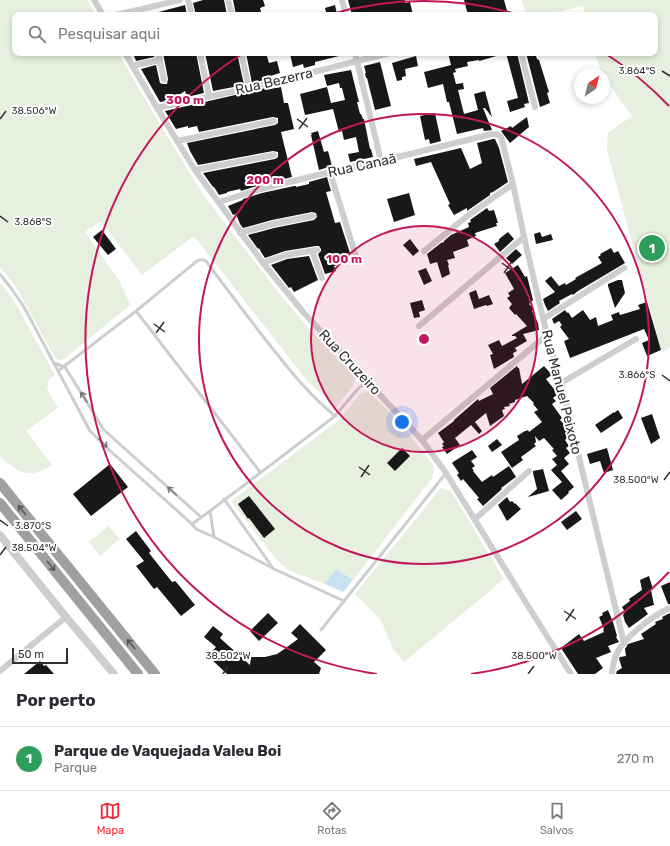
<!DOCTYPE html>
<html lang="pt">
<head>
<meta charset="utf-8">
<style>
  :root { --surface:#fff; --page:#f2f2f3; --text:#2b2b33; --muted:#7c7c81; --line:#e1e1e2; --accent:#f62533 }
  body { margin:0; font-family:Rubik,sans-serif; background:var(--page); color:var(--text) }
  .compass { position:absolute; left:574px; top:68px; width:36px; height:36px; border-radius:50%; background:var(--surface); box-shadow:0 2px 6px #0003; rotate:35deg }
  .scale { position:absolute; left:12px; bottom:10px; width:56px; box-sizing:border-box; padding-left:4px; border:2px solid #313131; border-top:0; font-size:11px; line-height:14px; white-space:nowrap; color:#313131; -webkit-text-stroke:3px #fff; paint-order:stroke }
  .you { position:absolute; left:402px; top:422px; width:14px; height:14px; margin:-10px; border:3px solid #fff; border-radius:50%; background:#1a73e8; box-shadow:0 0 0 6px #1a73e833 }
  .badge { display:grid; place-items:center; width:26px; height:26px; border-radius:50%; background:var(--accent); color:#fff; font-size:13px; font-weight:700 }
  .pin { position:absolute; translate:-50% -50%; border:2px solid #fff; box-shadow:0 1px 4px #0006 }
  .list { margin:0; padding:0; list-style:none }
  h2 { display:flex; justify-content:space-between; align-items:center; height:52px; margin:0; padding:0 16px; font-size:17px }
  h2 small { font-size:13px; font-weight:400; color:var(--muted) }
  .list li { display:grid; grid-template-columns:26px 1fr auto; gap:12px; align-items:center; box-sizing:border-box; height:64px; padding:0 16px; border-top:1px solid var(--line) }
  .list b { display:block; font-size:15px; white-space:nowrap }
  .list p { margin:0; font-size:13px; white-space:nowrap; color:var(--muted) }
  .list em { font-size:13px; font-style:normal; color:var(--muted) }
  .icon { flex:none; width:22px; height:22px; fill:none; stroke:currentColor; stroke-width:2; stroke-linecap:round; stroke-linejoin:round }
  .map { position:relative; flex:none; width:670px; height:674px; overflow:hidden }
  .search { position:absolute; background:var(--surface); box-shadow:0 2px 6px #0003; left:12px; right:12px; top:12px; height:44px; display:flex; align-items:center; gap:10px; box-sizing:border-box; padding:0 14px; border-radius:8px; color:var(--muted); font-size:15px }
  .sheet { height:116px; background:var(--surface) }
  nav { display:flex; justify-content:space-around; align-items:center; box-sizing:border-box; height:56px; border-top:1px solid var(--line); background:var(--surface); font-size:11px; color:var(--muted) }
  nav a { display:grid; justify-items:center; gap:2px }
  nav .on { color:var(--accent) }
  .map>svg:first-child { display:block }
  .green { fill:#e7efde }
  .water { fill:#c9e1f0 }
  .building { fill:#181818 }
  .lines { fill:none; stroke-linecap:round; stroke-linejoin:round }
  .service { stroke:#cecece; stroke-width:3 }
  .minor { stroke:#cecece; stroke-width:6 }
  .tertiary { stroke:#cecece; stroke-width:8 }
  .trunk { stroke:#a0a0a0; stroke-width:10 }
  .oneway { stroke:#787878 }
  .oneway2 { stroke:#585858 }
  .ticks { fill:none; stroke:#313131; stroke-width:1.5 }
  .ring { fill:none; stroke:#c2185b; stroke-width:2 }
  .labels { text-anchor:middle; stroke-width:4; stroke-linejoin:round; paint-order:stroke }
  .street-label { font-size:14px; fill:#313131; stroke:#fff }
  .ticks-label { font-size:10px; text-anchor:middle; fill:#313131; stroke:#fff; stroke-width:4; stroke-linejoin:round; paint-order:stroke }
  .centre { fill:#c2185b; stroke:#fff; stroke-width:2 }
  .ring-label { font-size:12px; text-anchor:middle; font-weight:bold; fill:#c2185b; stroke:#fff; stroke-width:4; stroke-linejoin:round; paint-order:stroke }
</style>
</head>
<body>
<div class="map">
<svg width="670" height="674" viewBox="0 0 670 674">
  <rect width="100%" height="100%" fill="#fff"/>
  <g class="green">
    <polygon points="0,0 87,0 96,15 15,15 15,53 118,53 161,126 204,196 277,291 309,329 355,377 353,386 336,407 309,383 194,236 142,275 101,221 85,232 120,282 130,305 64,359 58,360 54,356 16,287 0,267"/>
    <polygon points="522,0 670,0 670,347 662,352 607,150 608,133 632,116 604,77 604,74 602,74 601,72 595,53 655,53 655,15 585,15 583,6 543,15 526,15"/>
    <path d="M0 283 13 299 55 375 49 379 47 389 58 408 26 431 52 465C30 480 18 473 0 456Z"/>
    <polygon points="369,392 402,425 433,465 434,469 432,478 353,580 336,570 325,584 288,570 275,558 231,501 339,420 361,393"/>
    <polygon points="441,488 451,491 504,579 404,662 393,649 381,620 355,594"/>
    <polygon points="109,526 120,539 100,556 89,542"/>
  </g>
  <polygon class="water" points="336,569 353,580 343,592 325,584"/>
  <g class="building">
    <polygon points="203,0 224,0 227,15 196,15 193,3"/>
    <polygon points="233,0 263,0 265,6 260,8 262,15 236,15"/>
    <polygon points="348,0 405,0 405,3 410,2 413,15 352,15"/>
    <polygon points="464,0 504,0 508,14 505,15 468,15"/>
    <polygon points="185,5 187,15 155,15 155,13"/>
    <polygon points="335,5 337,14 333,15 327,15 325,8"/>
    <polygon points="133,53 154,53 154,57 136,61"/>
    <polygon points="163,53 196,53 204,93 187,97 185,91 173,99 173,100 160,102 141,69 156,65 160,83 163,84 167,84 168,79"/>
    <polygon points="205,53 237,53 244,85 213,91"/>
    <polygon points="246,53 266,53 269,63 277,61 280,73 267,77 268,79 252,83"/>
    <polygon points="294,53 343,53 343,55 315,62 315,65 304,68 303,64 293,67 290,54"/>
    <polygon points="448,53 500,53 500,55 479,61 479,60 467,62 468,66 455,69 456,72 453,73 456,84 463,83 464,89 458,90 464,114 478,110 474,94 485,91 492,117 485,108 483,108 492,130 484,131 483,128 457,134 449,102 447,102 443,84 428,88 424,72 451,65"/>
    <polygon points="506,53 517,53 529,103 524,104 525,107 510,112 507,101 518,98"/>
    <polygon points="526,53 535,53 537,59 539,60 549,92 547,93 550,103 540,107"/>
    <polygon points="416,56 418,66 405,69 406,76 402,77 402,80 397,81 392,63"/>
    <polygon points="380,62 391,106 375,110 367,78 366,78 365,73 366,73 364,66"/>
    <polygon points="351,70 359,102 357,102 360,114 361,114 363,119 364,119 370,149 371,149 373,157 350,162 348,154 359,152 356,137 344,140 342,131 339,132 333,109 305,115 300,94 327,87 331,103 345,100 342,88 340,88 339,83 327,86 324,75"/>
    <polygon points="270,87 270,89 281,87 284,103 288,103 294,129 281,132 292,177 260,185 241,191 240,189 227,192 227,193 219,195 214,187 213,187 203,173 275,159 278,157 278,152 273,151 198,165 190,151 187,143 275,125 278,123 278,118 273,117 199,132 197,126 188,128 188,126 176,129 165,111"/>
    <polygon points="435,113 441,141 430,144 429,139 425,140 420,116"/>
    <polygon points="527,117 529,127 510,143 501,131 511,126 512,128"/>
    <polygon points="318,131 324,152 328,151 332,166 319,170 311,135 312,135 311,133"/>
    <polygon points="493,139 495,139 499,148 508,182 493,192 490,193 490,195 467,211 467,208 454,215 448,205 450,204 431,162 416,166 414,159 461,148 470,169 482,163 477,143"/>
    <polygon points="327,177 331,191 326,192 335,223 340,222 350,253 344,255 346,262 334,266 336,271 325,274 318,254 321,251 321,249 319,246 316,246 285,251 265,258 261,252 259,248 258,249 248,235 274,228 314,220 317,217 316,213 312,212 272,220 243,228 240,224 236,214 233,215 228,206 243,200 243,199 262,193 294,186 296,186 296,187 309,184 309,182"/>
    <polygon points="409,193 415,215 394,222 387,199"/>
    <polygon points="487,208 489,211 494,210 498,223 496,223 497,226 475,233 476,236 467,240 469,246 453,252 455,258 447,260 449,265 448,265 450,274 442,278 437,262 430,264 427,254 441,243 444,242 444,241 451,235 469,227 468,223 471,222 470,220"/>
    <polygon points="102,230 116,249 108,255 93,237"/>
    <polygon points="508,232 514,239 500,252 494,244 499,241 499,239"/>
    <polygon points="540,232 542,237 551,234 553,240 536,244 534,234"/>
    <polygon points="410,239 419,251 413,256 403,245"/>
    <polygon points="611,248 614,253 618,251 625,263 578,291 573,295 572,294 559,301 560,303 548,311 545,305 543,299 555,292 545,281 551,276 559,286 565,283 566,285 576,279 575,278 602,263 598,257 601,255 600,254"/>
    <polygon points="516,249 522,255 512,264 506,258"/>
    <polygon points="309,256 318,280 294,292 291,287 289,288 271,265 287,259"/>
    <polygon points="518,265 525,277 527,276 533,300 529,304 534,309 532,311 538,323 539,330 523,334 527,341 515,348 517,351 513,353 514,357 494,369 490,355 493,354 488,345 499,340 502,346 517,338 515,336 512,336 512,335 527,326 516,314 515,315 509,308 512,304 507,298 510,296 508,293 514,289 505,273"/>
    <polygon points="426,268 432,281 424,285 418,271"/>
    <polygon points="618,280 622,280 625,293 615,308 608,286 608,284"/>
    <polygon points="476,290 479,299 489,295 493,304 487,306 486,305 474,309 469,293"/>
    <polygon points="422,300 425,310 419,312 420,317 414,318 410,303"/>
    <polygon points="647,302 661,350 647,356 642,343 649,340 644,329 570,358 564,341 569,339 560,327 562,325 559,321 554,324 552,319 565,310 567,313 568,312 572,318 583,310 590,320 596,317 598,326 613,320 611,315 619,312 620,315 640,309 638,305"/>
    <polygon points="517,366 518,368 519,368 522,384 544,366 552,375 546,379 558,394 553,398 556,401 552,404 562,418 560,420 565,425 568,437 565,440 569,446 566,448 570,453 564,458 569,464 561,471 574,487 568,492 569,493 561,500 552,490 562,482 551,470 557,465 552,459 557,456 552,450 554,449 544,438 539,441 535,436 536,442 534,444 536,446 521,457 523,460 512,468 501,452 519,440 517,436 525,431 526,431 528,430 529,432 542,422 534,412 538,410 533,404 534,403 527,396 515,400 515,402 509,404 510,406 504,407 505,409 502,410 504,416 490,426 486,413 475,422 482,431 479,434 471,425 455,438 460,445 447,454 442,447 444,446 442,444 444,442 438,433 454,421 454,420 478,399 479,401 493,394 490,388"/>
    <polygon points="618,410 623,418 601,433 595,425 614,412 614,413"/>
    <polygon points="652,414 660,438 651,444 641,418"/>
    <polygon points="497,439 502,445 492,452 488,446"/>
    <polygon points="402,448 410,456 395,471 387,463"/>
    <polygon points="607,448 613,470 604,473 600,461 590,464 587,454"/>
    <polygon points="472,450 477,457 471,461 475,466 472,468 474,471 473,471 482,482 492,475 493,477 509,466 516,477 501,488 502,489 483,506 477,499 479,498 463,479 461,481 457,475 459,473 452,463 453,462"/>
    <polygon points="110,464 128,487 91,516 73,494"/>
    <polygon points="543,469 549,491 528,497 537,489 533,473 533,471"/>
    <polygon points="249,496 275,529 264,538 249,518 248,519 238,504"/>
    <polygon points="507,497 510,502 512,501 515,504 515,503 521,509 507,521 498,505"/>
    <polygon points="576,511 582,519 567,530 561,522"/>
    <polygon points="136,531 151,551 149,553 172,582 175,581 177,583 195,605 181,616 157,587 154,589 136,566 144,561 126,539"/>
    <polygon points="649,576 653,589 651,590 654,605 644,608 648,614 629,628 625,622 623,615 625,612 622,607 630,601 629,599 642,590 640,580"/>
    <polygon points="670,582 670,604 668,604 661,586"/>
    <polygon points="608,610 613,622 617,636 616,637 619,642 608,646 611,652 596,658 603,668 595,674 578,674 561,648 579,634 584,641 604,632 603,630 604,629 599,617 603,615 602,613"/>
    <polygon points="268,613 278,623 259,641 250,631"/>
    <polygon points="670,613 670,674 616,674 617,671 622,668 619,659 620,657 626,656 625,649 628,644 644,639 641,634 656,624 655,622 663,619 662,617"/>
    <polygon points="300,624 326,650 314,662 321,668 319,674 227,674 208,656 216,647 204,637 213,626 223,634 220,638 250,665 251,657 265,657 277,654 283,650 298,639 291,633"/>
    <polygon points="40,661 44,666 46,665 54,674 24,674"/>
  </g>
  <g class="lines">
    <g class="service">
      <polyline points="0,274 11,288 24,307 90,431 107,448 192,524"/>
      <polyline points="136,311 260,472"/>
      <polyline points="54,363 65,367 104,430 201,517"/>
      <path d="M58 371 136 311 197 261C201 259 203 259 206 261 225 287 245 313 265 339 287 367 308 394 335 416"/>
      <polyline points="224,499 273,568"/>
      <polyline points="210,511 335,416 357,390 367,381"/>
      <polyline points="214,537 210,511 192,524 196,529 214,537 274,569 344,601"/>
      <polyline points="321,630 446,473"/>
    </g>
    <g class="minor">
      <polyline points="94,0 103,15"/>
      <polyline points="188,0 192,15"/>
      <polyline points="228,0 232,15"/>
      <polyline points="342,0 346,15"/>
      <polyline points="116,15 180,0"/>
      <polyline points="125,53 157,108 195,170 263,263 304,313 422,440 446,473 528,606 571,674"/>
      <polyline points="158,53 164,80"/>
      <polyline points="200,53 209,96"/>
      <polyline points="241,53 249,88"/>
      <polyline points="355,53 381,161"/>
      <polyline points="521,53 535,107"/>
      <polyline points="132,66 160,60"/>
      <polyline points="157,108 249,88 390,53"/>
      <polyline points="177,141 274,121"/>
      <polyline points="195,170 274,155"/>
      <polyline points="330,172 357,260"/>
      <path d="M219 202 261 189 330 172 381 161 492 134C496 134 498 134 501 137L513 184 524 237 547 335 561 383 624 643"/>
      <polyline points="240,233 273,224 313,216"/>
      <polyline points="312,251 322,278"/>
      <polyline points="424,251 466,217 513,184"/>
      <polyline points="263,263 286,255 317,250"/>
      <polyline points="543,319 624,268"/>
      <polyline points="419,326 524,237"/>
      <polyline points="561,383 636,339"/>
      <polyline points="422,440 547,335"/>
      <polyline points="475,519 529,471"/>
      <polyline points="0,671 66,617"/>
      <path d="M612 674C612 668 614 661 616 655 623 638 653 615 670 608"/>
    </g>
    <polyline class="tertiary" points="0,535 66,617 114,674"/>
    <g class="trunk">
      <polyline points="0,483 155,674"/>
      <polyline points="0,503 138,674"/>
    </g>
  </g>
  <defs><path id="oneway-shaft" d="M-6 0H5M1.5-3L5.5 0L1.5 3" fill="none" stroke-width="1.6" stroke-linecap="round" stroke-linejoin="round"/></defs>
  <g class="oneway">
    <use href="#oneway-shaft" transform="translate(84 397) rotate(-122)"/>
    <use href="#oneway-shaft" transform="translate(103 443) rotate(45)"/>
    <use href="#oneway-shaft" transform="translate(172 491) rotate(-138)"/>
  </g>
  <g class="oneway2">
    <use href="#oneway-shaft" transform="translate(22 510) rotate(-129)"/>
    <use href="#oneway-shaft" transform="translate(51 566) rotate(51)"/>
    <use href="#oneway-shaft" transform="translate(131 644) rotate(-129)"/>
  </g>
  <path class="ticks" d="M662 71 670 76M0 119 6 111M297 119 308 127M299 129 307 118M0 216 8 222M502 263 513 271M504 273 512 261M154 324 165 332M156 333 164 322M662 375 670 381M359 467 370 475M361 477 369 465M664 480 670 472M0 520 8 526M0 555 6 547M564 611 576 619M566 621 574 609M223 674 228 666M528 674 534 666"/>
  <circle cx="424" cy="339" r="113" fill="#c2185b" fill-opacity=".12"/>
  <g class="ring">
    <circle cx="424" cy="339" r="113"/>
    <circle cx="424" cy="339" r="225"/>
    <path d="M669 572A338 338 0 0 1 471 674M377 674A338 338 0 0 1 242 54M328 15A338 338 0 0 1 520 15M606 54A338 338 0 0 1 669 106"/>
  </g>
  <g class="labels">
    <g class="street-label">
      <text transform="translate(274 81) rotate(-13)" y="5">Rua Bezerra</text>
      <text transform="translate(362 165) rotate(-12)" y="5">Rua Canaã</text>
      <text transform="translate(350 362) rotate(47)" y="5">Rua Cruzeiro</text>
      <text transform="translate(562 392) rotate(76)" y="5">Rua Manuel Peixoto</text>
    </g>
  </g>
  <g class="ticks-label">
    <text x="637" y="74">3.864°S</text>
    <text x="34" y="114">38.506°W</text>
    <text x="33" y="225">3.868°S</text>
    <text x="637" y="378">3.866°S</text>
    <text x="636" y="483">38.500°W</text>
    <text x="33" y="529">3.870°S</text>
    <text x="34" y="551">38.504°W</text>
    <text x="228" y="659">38.502°W</text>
    <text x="534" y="659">38.500°W</text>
  </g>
  <circle cx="424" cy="339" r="6" class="centre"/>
  <g class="ring-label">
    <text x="185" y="104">300 m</text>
    <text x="265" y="184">200 m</text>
    <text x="344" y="263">100 m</text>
  </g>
</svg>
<svg class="compass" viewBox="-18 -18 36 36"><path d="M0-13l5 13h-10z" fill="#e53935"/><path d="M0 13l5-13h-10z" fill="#7c7c81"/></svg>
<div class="scale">50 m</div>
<div class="you"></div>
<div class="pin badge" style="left:652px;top:248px;background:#2e9e5b">1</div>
<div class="search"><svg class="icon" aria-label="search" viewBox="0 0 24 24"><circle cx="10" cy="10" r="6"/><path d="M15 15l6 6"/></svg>Pesquisar aqui</div>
</div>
<section class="sheet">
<h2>Por perto<small></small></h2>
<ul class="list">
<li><span class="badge" style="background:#2e9e5b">1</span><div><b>Parque de Vaquejada Valeu Boi</b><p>Parque</p></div><em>270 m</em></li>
</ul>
</section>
<nav>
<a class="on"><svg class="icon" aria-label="map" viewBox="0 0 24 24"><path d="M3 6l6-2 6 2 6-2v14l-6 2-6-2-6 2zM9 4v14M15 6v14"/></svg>Mapa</a>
<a><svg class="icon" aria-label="directions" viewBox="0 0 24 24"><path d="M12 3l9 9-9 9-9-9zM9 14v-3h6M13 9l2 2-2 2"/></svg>Rotas</a>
<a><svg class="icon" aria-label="saved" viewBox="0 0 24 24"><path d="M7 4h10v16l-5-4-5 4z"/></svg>Salvos</a>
</nav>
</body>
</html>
